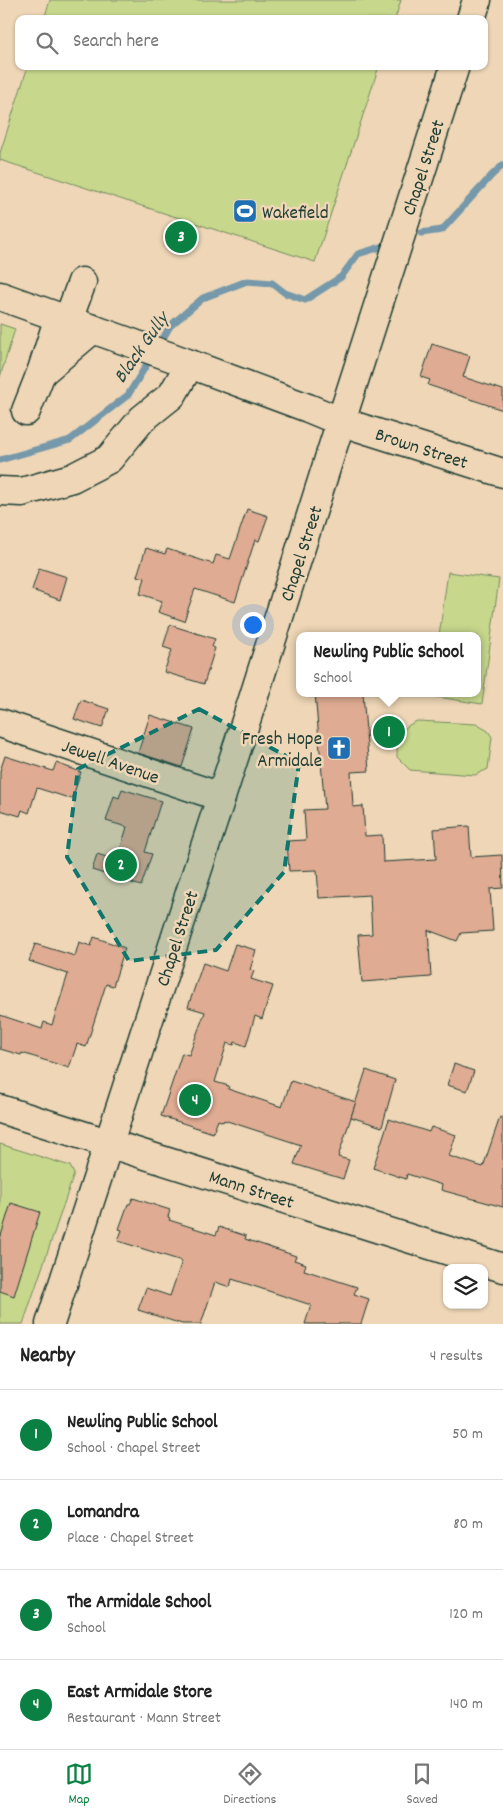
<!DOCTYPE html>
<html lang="en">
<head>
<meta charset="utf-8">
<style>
  :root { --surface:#fff; --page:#f2f2f2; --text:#222; --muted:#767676; --line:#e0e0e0; --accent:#0b8043 }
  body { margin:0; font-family:Dekko,sans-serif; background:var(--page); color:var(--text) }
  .controls { position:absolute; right:15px; bottom:15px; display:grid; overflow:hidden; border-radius:10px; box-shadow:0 1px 4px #0004 }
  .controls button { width:45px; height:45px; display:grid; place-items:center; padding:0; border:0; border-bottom:1px solid var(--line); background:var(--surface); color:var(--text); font:25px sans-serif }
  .you { position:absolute; left:252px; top:624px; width:18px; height:18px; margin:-12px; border:4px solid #fff; border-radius:50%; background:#1a73e8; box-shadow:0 0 0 8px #1a73e833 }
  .badge { display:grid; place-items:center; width:32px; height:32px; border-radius:50%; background:var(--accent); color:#fff; font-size:16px; font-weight:700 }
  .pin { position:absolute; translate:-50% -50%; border:2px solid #fff; box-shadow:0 1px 5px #0006 }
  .popup { position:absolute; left:296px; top:632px; width:185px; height:65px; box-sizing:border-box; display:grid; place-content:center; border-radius:10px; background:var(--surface); filter:drop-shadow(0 1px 4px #0005); font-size:16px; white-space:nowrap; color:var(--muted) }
  .popup b { font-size:19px; color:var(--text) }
  .popup::after { content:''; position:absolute; left:50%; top:100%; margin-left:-10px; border:10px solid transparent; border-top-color:var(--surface) }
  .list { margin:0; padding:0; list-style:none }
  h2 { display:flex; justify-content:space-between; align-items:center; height:65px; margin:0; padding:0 20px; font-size:21px }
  h2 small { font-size:16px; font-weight:400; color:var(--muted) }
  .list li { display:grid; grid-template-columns:32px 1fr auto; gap:15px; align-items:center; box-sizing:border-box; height:90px; padding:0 20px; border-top:1px solid var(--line) }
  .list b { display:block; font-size:19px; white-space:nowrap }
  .list p { margin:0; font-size:16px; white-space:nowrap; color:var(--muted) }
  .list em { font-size:16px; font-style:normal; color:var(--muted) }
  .icon { flex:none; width:28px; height:28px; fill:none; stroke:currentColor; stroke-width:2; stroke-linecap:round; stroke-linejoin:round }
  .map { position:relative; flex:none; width:503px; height:1324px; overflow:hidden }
  .search { position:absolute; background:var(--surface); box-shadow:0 1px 4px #0004; left:15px; right:15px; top:15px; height:55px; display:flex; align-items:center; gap:12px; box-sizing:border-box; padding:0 18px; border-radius:10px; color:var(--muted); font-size:19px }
  .sheet { height:425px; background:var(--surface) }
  nav { display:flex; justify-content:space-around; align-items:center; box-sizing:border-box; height:70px; border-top:1px solid var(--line); background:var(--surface); font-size:14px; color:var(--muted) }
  nav a { display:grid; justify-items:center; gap:2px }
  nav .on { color:var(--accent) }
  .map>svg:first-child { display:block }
  .green { fill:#c7d88c; stroke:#738a60 }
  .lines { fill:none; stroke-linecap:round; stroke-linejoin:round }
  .stream { stroke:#7598aa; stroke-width:7 }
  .building { fill:#dfab92; stroke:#1f3d34 }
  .minor-casing { stroke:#1f3d34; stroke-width:31 }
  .minor { stroke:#eed6b6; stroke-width:28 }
  .marked { fill:#0f766e; fill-opacity:0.2; stroke:#0f766e; stroke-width:4; stroke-dasharray:10 6; stroke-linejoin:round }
  .labels { text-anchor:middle; stroke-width:5; stroke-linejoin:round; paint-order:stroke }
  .street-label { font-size:19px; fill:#1f3d34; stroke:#eed6b6 }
  .poi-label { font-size:19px; fill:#1f3d34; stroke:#eed6b6; text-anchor:start }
  .water-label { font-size:20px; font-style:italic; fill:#2d4c48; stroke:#eed6b6 }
</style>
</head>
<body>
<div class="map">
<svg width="503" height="1324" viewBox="0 0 503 1324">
  <rect width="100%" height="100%" fill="#eed6b6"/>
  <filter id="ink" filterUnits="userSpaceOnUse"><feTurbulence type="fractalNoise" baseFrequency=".02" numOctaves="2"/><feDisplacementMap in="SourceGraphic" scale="10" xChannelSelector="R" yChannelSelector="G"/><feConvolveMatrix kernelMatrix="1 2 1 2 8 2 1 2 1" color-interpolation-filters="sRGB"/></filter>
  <g filter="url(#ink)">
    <g class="green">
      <polygon points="50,0 401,0 395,19 44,19"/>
      <polygon points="28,66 379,66 315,262 0,160 0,153"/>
      <polygon points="0,324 15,329 0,377"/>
      <polygon points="448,572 499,579 482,704 431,696 431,693 478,693 478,636 439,636"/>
      <path d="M417 721 476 724 488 731 492 737 488 769 475 775 410 770 397 757C397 737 399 729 417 721Z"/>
      <polygon points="0,1144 70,1166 74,1174 23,1324 0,1324"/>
    </g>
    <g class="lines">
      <g class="stream">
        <polyline points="421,233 442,230 492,175 503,165"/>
        <polyline points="158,347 170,326 203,298 247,281 272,283 285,293 305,300 341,277 358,254 381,247"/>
        <polyline points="0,460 70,440 128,395 152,356"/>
      </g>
    </g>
    <g class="building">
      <polygon points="432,344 470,356 463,377 503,390 503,410 428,385 430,380 421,377"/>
      <polygon points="247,509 268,516 259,541 255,540 235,602 195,589 184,621 158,612 162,601 140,594 145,578 137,576 146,548 165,554 167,549 213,564 216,555 230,559"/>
      <polygon points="39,568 67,577 60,600 32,590"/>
      <polygon points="170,625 215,639 212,647 215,648 204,684 164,672 172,650 163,647"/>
      <polygon points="315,693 363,693 369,771 351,772 353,807 363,806 365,836 382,835 383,862 436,859 434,829 469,826 471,857 502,855 503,888 490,889 493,931 461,933 457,941 428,930 431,977 362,982 358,935 372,934 370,895 319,898 317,870 289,871 287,841 306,840 304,810 325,809"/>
      <polygon points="81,700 109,709 102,728 74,719"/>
      <polygon points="150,715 194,729 182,767 138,753"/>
      <polygon points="5,756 53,771 56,763 81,772 72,799 37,788 29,813 22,810 20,816 0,810 0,771"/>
      <polygon points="122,789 161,801 145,852 152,854 141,886 92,870 97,854 117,860 127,827 106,821 114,796 119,798"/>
      <polygon points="94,937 125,948 113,986 106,984 86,1047 77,1044 69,1068 22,1053 21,1055 0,1049 0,1015 42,1029 44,1022 52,1025 68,974 29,961 35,944 75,956 79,942 91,946"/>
      <polygon points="235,944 256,950 250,970 254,971 251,979 273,986 262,1019 255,1016 246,1046 235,1042 234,1045 227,1043 215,1082 229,1086 228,1089 282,1107 291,1081 356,1102 338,1157 349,1160 343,1179 294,1164 301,1145 224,1120 223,1122 218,1120 213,1133 161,1116 182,1053 189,1055 205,1012 188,1007 203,963 226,971"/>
      <polygon points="454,1064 474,1071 467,1091 447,1085"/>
      <polygon points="366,1070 395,1080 382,1127 351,1117"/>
      <polygon points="500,1117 503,1118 503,1207 441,1190 442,1185 407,1174 406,1179 373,1168 389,1119 429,1132 431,1127 456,1135 449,1156 483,1167"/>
      <polygon points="133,1198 170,1210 168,1217 170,1218 169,1220 216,1235 219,1227 246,1236 245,1239 296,1256 294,1260 306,1264 304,1270 357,1287 354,1294 369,1299 361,1324 305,1324 311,1305 232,1279 230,1287 215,1282 201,1324 182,1324 138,1310 146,1288 170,1296 182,1261 118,1241 122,1230 119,1229 128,1204 130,1204"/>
      <polygon points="11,1203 40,1212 14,1296 0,1291 0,1239"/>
    </g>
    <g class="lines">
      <defs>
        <g id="minor">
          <polyline points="471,19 477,0"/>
          <polyline points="0,296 171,357 308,408 342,422 503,473"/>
          <polyline points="68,320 82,282"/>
          <polyline points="41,373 93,329"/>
          <polyline points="26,411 41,373 59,317"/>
          <polyline points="0,491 22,492 72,478 109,459 142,419 172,395 190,364"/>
          <polyline points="0,723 221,797"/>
          <polyline points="0,1109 503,1268"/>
          <path d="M50 1324C117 1115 186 907 253 699 320 488 386 276 455 66"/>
        </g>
      </defs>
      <use href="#minor" class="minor-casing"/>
      <use href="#minor" class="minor"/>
    </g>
  </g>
  <path class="marked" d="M199 709 299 763 284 872 216 950 129 961 67 857 78 769Z"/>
  <defs>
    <symbol id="stadium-square" viewBox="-11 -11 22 22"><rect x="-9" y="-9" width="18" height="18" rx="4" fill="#1f6fb2" stroke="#eed6b6"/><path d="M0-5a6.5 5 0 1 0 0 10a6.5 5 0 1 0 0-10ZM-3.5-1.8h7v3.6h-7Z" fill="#fff"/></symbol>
    <symbol id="church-square" viewBox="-11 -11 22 22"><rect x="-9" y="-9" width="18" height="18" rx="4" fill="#1f6fb2" stroke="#eed6b6"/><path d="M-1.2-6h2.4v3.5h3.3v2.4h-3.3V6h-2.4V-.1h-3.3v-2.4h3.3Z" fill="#fff"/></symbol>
  </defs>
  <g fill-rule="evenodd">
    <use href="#stadium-square" x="231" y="197" width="28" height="28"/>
    <use href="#church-square" x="325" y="734" width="28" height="28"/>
  </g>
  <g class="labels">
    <g class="street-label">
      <text transform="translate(422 167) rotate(-72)" y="7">Chapel Street</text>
      <text transform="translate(422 447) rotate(18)" y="7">Brown Street</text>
      <text transform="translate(300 553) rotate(-72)" y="7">Chapel Street</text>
      <text transform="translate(111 760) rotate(19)" y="7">Jewell Avenue</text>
      <text transform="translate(176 938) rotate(-72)" y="7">Chapel Street</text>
      <text transform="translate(252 1188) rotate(18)" y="7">Mann Street</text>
    </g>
    <g class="poi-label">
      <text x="262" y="218">Wakefield</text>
      <text x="322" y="744" text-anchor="end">Fresh Hope<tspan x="322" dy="22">Armidale</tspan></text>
    </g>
    <g class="water-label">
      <text transform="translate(140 347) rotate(-55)" y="7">Black Gully</text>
    </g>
  </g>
</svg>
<div class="controls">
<button><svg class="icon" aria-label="layers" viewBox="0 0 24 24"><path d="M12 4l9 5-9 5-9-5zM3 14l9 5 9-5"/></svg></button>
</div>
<div class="you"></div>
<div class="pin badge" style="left:389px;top:732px">1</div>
<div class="popup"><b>Newling Public School</b>School</div>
<div class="pin badge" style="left:121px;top:865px">2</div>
<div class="pin badge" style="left:181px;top:237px">3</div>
<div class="pin badge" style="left:195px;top:1100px">4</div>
<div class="search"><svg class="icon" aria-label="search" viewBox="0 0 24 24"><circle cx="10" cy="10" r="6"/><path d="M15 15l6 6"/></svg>Search here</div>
</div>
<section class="sheet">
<h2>Nearby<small>4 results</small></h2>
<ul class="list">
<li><span class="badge">1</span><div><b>Newling Public School</b><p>School · Chapel Street</p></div><em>50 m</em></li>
<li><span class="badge">2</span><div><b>Lomandra</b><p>Place · Chapel Street</p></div><em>80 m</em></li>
<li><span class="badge">3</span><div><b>The Armidale School</b><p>School</p></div><em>120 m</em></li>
<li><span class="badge">4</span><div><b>East Armidale Store</b><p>Restaurant · Mann Street</p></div><em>140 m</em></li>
</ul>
</section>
<nav>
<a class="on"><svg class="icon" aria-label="map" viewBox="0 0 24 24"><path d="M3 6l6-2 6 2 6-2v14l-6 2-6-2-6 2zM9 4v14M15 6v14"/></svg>Map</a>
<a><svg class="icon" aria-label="directions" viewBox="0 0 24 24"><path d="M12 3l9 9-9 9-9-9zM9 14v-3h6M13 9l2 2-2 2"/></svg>Directions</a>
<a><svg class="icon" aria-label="saved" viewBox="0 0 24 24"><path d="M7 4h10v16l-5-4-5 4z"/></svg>Saved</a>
</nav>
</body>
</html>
